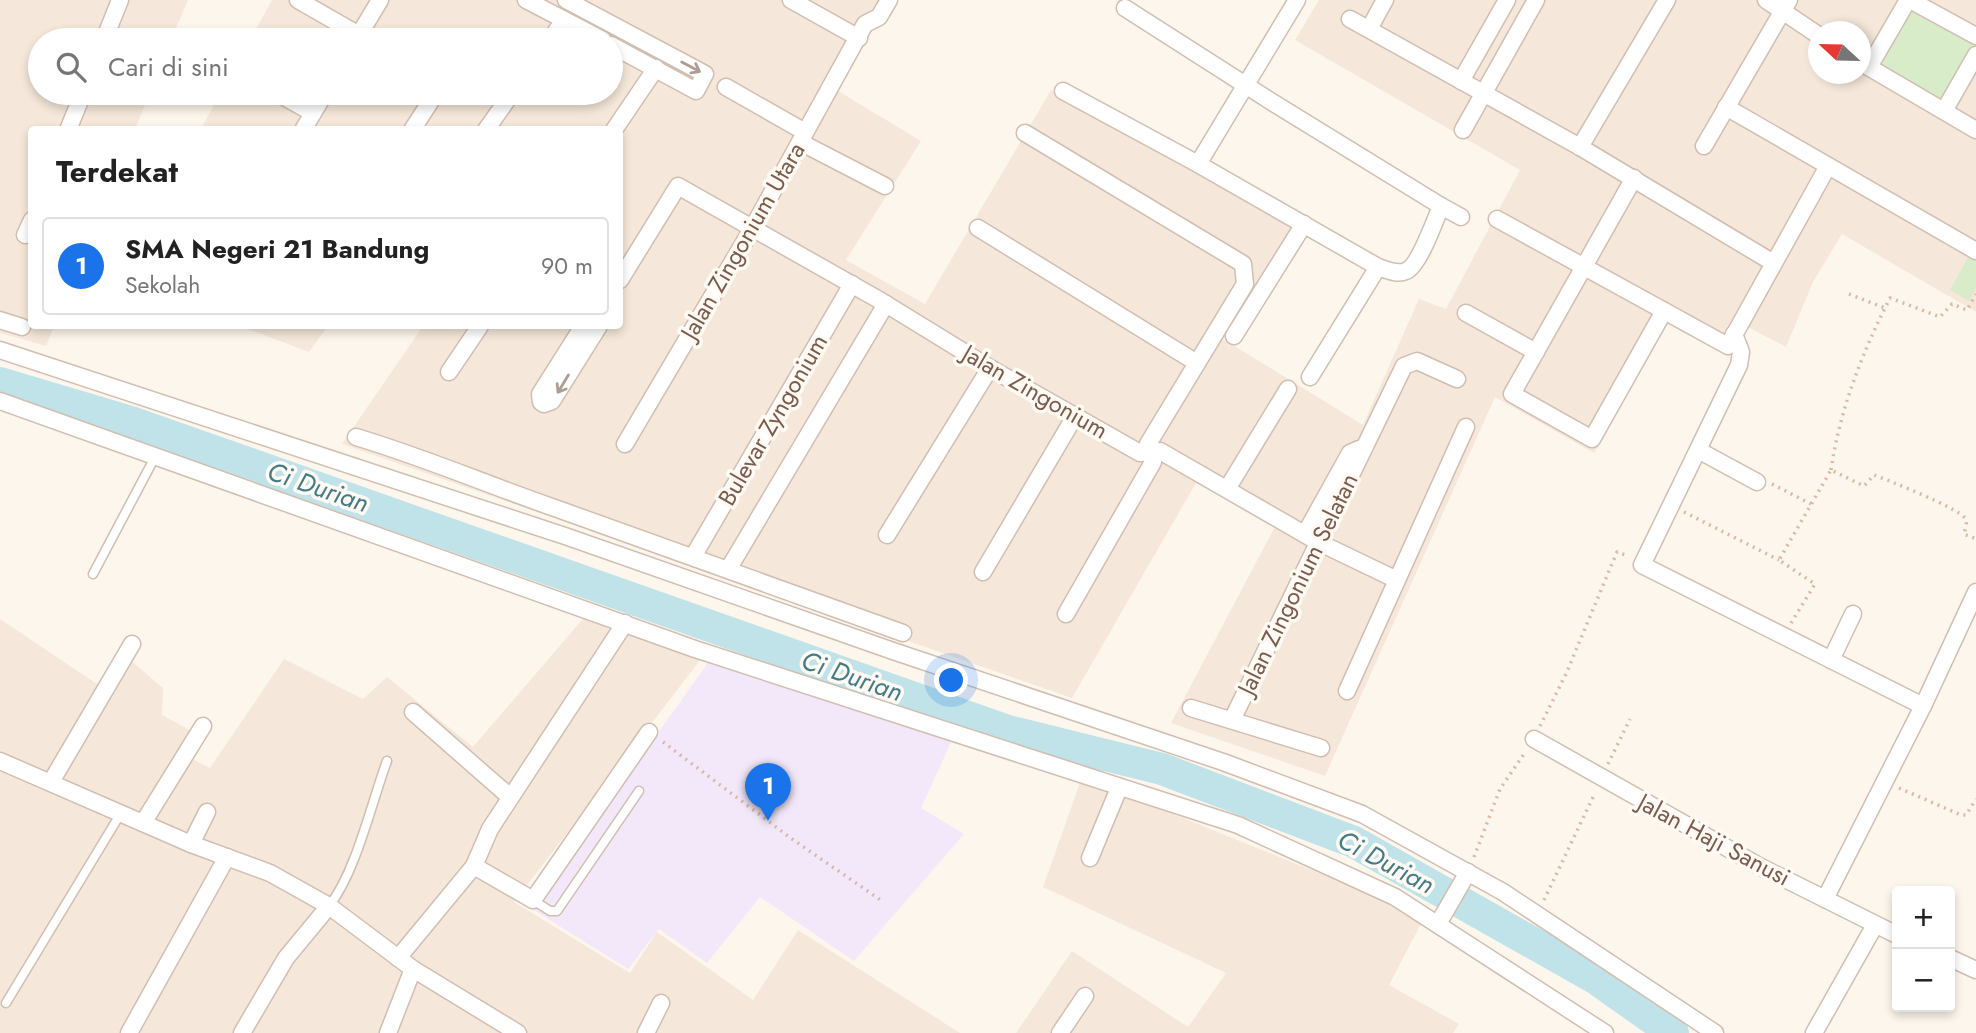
<!DOCTYPE html>
<html lang="id">
<head>
<meta charset="utf-8">
<style>
  :root { --surface:#fff; --page:#f6f6f6; --text:#222; --muted:#767676; --line:#e0e0e0; --accent:#1a73e8 }
  body { margin:0; font-family:Jost,sans-serif; background:var(--page); color:var(--text) }
  .controls { position:absolute; right:21px; bottom:21px; display:grid; overflow:hidden; border-radius:7px; box-shadow:0 4px 10px #0003 }
  .controls button { width:63px; height:63px; display:grid; place-items:center; padding:0; border:0; border-bottom:2px solid var(--line); background:var(--surface); color:var(--text); font:35px sans-serif }
  .compass { position:absolute; left:1808px; top:21px; width:63px; height:63px; border-radius:50%; background:var(--surface); box-shadow:0 4px 10px #0003; rotate:292deg }
  .you { position:absolute; left:952px; top:681px; width:24px; height:24px; margin:-18px; border:5px solid #fff; border-radius:50%; background:#1a73e8; box-shadow:0 0 0 10px #1a73e833 }
  .badge { display:grid; place-items:center; width:46px; height:46px; border-radius:50%; background:var(--accent); color:#fff; font-size:23px; font-weight:700 }
  .pin { position:absolute; translate:-50% -58px; filter:drop-shadow(0 2px 4px #0008) }
  .pin::after { content:''; position:absolute; top:37px; width:24px; height:21px; background:inherit; clip-path:polygon(0 0,100% 0,50% 100%) }
  .list { margin:0; padding:0; list-style:none }
  h2 { display:flex; justify-content:space-between; align-items:center; height:91px; margin:0; padding:0 28px; font-size:30px }
  h2 small { font-size:23px; font-weight:400; color:var(--muted) }
  .list li { display:grid; grid-template-columns:46px 1fr auto; gap:21px; align-items:center; box-sizing:border-box; height:98px; margin:0 14px 14px; padding:0 14px; border:2px solid var(--line); border-radius:7px }
  .list b { display:block; font-size:26px; white-space:nowrap }
  .list p { margin:0; font-size:23px; white-space:nowrap; color:var(--muted) }
  .list em { font-size:23px; font-style:normal; color:var(--muted) }
  .icon { flex:none; width:38px; height:38px; fill:none; stroke:currentColor; stroke-width:2; stroke-linecap:round; stroke-linejoin:round }
  .map { position:relative; flex:none; width:1976px; height:1033px; overflow:hidden }
  .search { position:absolute; background:var(--surface); box-shadow:0 4px 10px #0003; left:28px; top:28px; width:595px; height:77px; display:flex; align-items:center; gap:18px; box-sizing:border-box; padding:0 24px; border-radius:38px; color:var(--muted); font-size:26px }
  .panel { position:absolute; background:var(--surface); box-shadow:0 4px 10px #0003; left:28px; top:126px; width:595px; height:203px; border-radius:7px }
  .map>svg:first-child { display:block }
  .residential { fill:#f5e8da; fill-rule:evenodd }
  .education { fill:#f3e8fa }
  .green { fill:#d8ecc9 }
  .lines { fill:none; stroke-linecap:round; stroke-linejoin:round }
  .river { stroke:#bfe3e8; stroke-width:32 }
  .lane-casing { stroke:#d1beb0; stroke-width:11 }
  .street-casing { stroke:#d1beb0; stroke-width:19 }
  .path { stroke:#d9b8a5; stroke-width:3.5; stroke-dasharray:2 5; stroke-linecap:butt }
  .lane { stroke:#fff; stroke-width:8 }
  .street { stroke:#fff; stroke-width:16 }
  .oneway { stroke:#af9d94 }
  .labels { text-anchor:middle; stroke-width:7; stroke-linejoin:round; paint-order:stroke }
  .street-label { font-size:24px; fill:#7a5c4d; stroke:#fffaf3 }
  .water-label { font-size:26px; font-style:italic; fill:#437c86; stroke:#fffaf3 }
</style>
</head>
<body>
<div class="map">
<svg width="1976" height="1033" viewBox="0 0 1976 1033">
  <rect width="100%" height="100%" fill="#fdf6ec"/>
  <g class="residential">
    <polygon points="0,0 188,0 171,40 40,40 40,93 150,93 135,129 32,130 32,326 54,326 46,346 0,333"/>
    <path d="M272 0H896L881 24 871 31 838 91 921 141 846 260 925 304 1051 90 1292 227 1223 339 1363 425 1419 299 1446 309 1520 170 1295 40 1319 0H1976V312L1842 234 1813 282 1786 347 1744 325 1729 349 1670 318 1594 453 1495 397 1325 776 1171 723 1278 521 1196 483 1072 698 342 444 423 326H620V130H200L221 93H611V40H250ZM1818 32H1860V74H1818Z"/>
    <polygon points="240,326 328,326 309,352"/>
    <polygon points="587,614 701,659 514,902 630,973 657,932 753,1000 798,930 960,1033 0,1033 0,619 109,692 130,660 163,688 162,715 193,732 179,752 210,768 284,659 363,699 387,677 473,747"/>
    <polygon points="1082,777 1425,916 1389,985 1459,1024 1453,1033 1016,1033 1072,951 1188,1027 1226,973 1043,887"/>
  </g>
  <polygon class="education" points="710,660 952,740 921,808 964,834 854,961 760,897 707,963 659,929 628,969 532,909"/>
  <g class="green">
    <polygon points="1910,6 1974,43 1940,102 1876,64"/>
    <polygon points="1970,254 1976,258 1976,288 1969,301 1950,290"/>
  </g>
  <g class="lines">
    <polyline class="river" points="0,383 131,422 1008,731 1162,769 1354,842 1595,978 1673,1033"/>
    <defs>
      <g id="lane">
        <polyline points="93,574 155,457"/>
        <polyline points="533,900 550,911 557,911 639,791"/>
        <path d="M329 906C356 872 371 804 387 761"/>
        <polyline points="6,1003 121,813"/>
      </g>
      <g id="street">
        <polyline points="298,0 359,35"/>
        <polyline points="526,0 603,40"/>
        <polyline points="566,0 705,74 696,91 611,45"/>
        <polyline points="791,0 859,38"/>
        <polyline points="1766,0 1818,35"/>
        <polyline points="1910,0 1976,36"/>
        <path d="M1125 8 1272 102 1441 206C1435 220 1419 266 1406 271 1397 275 1387 270 1378 267L1198 164 1297 0"/>
        <polyline points="1350,19 1580,147 1772,262"/>
        <polyline points="1369,29 1385,0"/>
        <polyline points="104,40 120,0"/>
        <polyline points="356,40 380,0"/>
        <polyline points="550,40 564,20"/>
        <polyline points="1860,62 1976,130"/>
        <polyline points="1869,67 1908,0"/>
        <polyline points="1461,81 1507,0"/>
        <polyline points="726,87 805,132"/>
        <polyline points="1063,91 1198,164"/>
        <polyline points="277,93 313,113"/>
        <polyline points="1726,107 1976,251"/>
        <polyline points="1944,111 1976,55"/>
        <polyline points="68,130 83,93"/>
        <polyline points="303,130 325,93"/>
        <polyline points="412,130 436,93"/>
        <polyline points="486,130 512,93"/>
        <polyline points="614,130 656,68"/>
        <polyline points="1463,130 1536,0"/>
        <polyline points="1025,133 1243,264 1245,284 1148,444 1153,462 1066,614"/>
        <polyline points="800,142 885,186"/>
        <polyline points="1704,146 1789,0"/>
        <polyline points="1580,147 1667,0"/>
        <polyline points="1634,178 1512,394 1592,439 1664,311"/>
        <polyline points="1441,206 1461,217"/>
        <polyline points="1497,219 1728,346 1828,166"/>
        <polyline points="978,228 1197,363"/>
        <polyline points="25,235 32,220"/>
        <polyline points="620,280 678,186 881,301 990,368 1140,453 1160,451 1318,542 1397,580"/>
        <polyline points="1466,313 1536,352"/>
        <polyline points="0,320 22,327"/>
        <polyline points="583,326 540,394 541,402 544,404 552,401 599,326"/>
        <polyline points="1734,334 1741,352 1739,365 1642,565 1923,706"/>
        <polyline points="1234,336 1304,224"/>
        <polyline points="0,350 565,536 893,651 1223,762 1362,814 1503,892 1715,1033"/>
        <polyline points="449,372 480,326"/>
        <polyline points="1310,377 1378,267"/>
        <polyline points="0,401 695,649 1238,825 1395,897 1605,1033"/>
        <path d="M356 437C423 457 486 484 552 507 669 548 786 590 903 633"/>
        <polyline points="625,444 752,229 865,24 879,17 889,0"/>
        <polyline points="1698,450 1757,482"/>
        <polyline points="1227,489 1288,389"/>
        <polyline points="1305,534 1350,453 1359,449"/>
        <polyline points="887,535 990,368"/>
        <polyline points="694,555 852,284"/>
        <polyline points="729,568 886,304"/>
        <polyline points="983,572 1075,416"/>
        <polyline points="1831,660 1853,614"/>
        <polyline points="1347,691 1466,427"/>
        <polyline points="1191,708 1321,748"/>
        <polyline points="413,712 510,797"/>
        <polyline points="1232,720 1404,366 1417,361 1457,379"/>
        <polyline points="1534,739 1759,866 1897,935"/>
        <polyline points="0,761 191,844 270,873 329,906 413,969 518,1033"/>
        <polyline points="51,782 132,644"/>
        <polyline points="143,823 203,726"/>
        <polyline points="191,844 207,812"/>
        <polyline points="1090,858 1119,788"/>
        <polyline points="474,866 533,900 649,732"/>
        <polyline points="1825,899 1923,706 1976,592"/>
        <polyline points="1438,924 1468,872"/>
        <polyline points="398,958 474,866 490,829 625,623"/>
        <polyline points="1950,958 1976,970"/>
        <polyline points="129,1033 227,857"/>
        <polyline points="242,1033 286,958 329,906"/>
        <polyline points="388,1033 413,969"/>
        <polyline points="646,1033 661,1003"/>
        <polyline points="1060,1033 1085,996"/>
        <polyline points="1814,1033 1875,925"/>
      </g>
    </defs>
    <use href="#lane" class="lane-casing"/>
    <use href="#street" class="street-casing"/>
    <g class="path">
      <polyline points="1849,294 1885,308"/>
      <path d="M1831 470C1840 409 1862 353 1890 298L1940 317 1952 304 1967 310 1976 294"/>
      <polyline points="1772,484 1811,504"/>
      <polyline points="1684,512 1779,560"/>
      <path d="M1791 623 1815 584 1779 560 1831 470 1864 486 1874 475C1890 481 1956 507 1965 518 1968 523 1965 529 1964 534L1976 539"/>
      <polyline points="1540,726 1566,674 1617,552 1628,556"/>
      <polyline points="663,742 792,839 882,901"/>
      <polyline points="1608,764 1630,719"/>
      <polyline points="1899,788 1961,815 1966,815 1976,799"/>
      <polyline points="1474,857 1500,789 1526,751"/>
      <polyline points="1544,900 1595,793"/>
    </g>
    <use href="#lane" class="lane"/>
    <use href="#street" class="street"/>
  </g>
  <defs><path id="oneway-shaft" d="M-6 0H5M1.5-3L5.5 0L1.5 3" fill="none" stroke-width="1.6" stroke-linecap="round" stroke-linejoin="round" transform="scale(1.75)"/></defs>
  <g class="oneway">
    <use href="#oneway-shaft" transform="translate(691 67) rotate(28)"/>
    <use href="#oneway-shaft" transform="translate(563 384) rotate(121)"/>
  </g>
  <g class="labels">
    <g class="street-label">
      <text transform="translate(743 241) rotate(-60)" y="8">Jalan Zingonium Utara</text>
      <text transform="translate(1035 392) rotate(30)" y="8">Jalan Zingonium</text>
      <text transform="translate(773 420) rotate(-60)" y="8">Bulevar Zyngonium</text>
      <text transform="translate(1298 584) rotate(-64)" y="8">Jalan Zingonium Selatan</text>
      <text transform="translate(1714 840) rotate(28)" y="8">Jalan Haji Sanusi</text>
    </g>
    <g class="water-label">
      <text transform="translate(318 487) rotate(19)" y="9">Ci Durian</text>
      <text transform="translate(852 676) rotate(19)" y="9">Ci Durian</text>
      <text transform="translate(1386 862) rotate(28)" y="9">Ci Durian</text>
    </g>
  </g>
</svg>
<div class="controls">
<button>+</button>
<button>−</button>
</div>
<svg class="compass" viewBox="-18 -18 36 36"><path d="M0-13l5 13h-10z" fill="#e53935"/><path d="M0 13l5-13h-10z" fill="#767676"/></svg>
<div class="you"></div>
<div class="pin badge" style="left:768px;top:821px">1</div>
<div class="search"><svg class="icon" aria-label="search" viewBox="0 0 24 24"><circle cx="10" cy="10" r="6"/><path d="M15 15l6 6"/></svg>Cari di sini</div>
<section class="panel">
<h2>Terdekat<small></small></h2>
<ul class="list">
<li><span class="badge">1</span><div><b>SMA Negeri 21 Bandung</b><p>Sekolah</p></div><em>90 m</em></li>
</ul>
</section>
</div>
</body>
</html>
